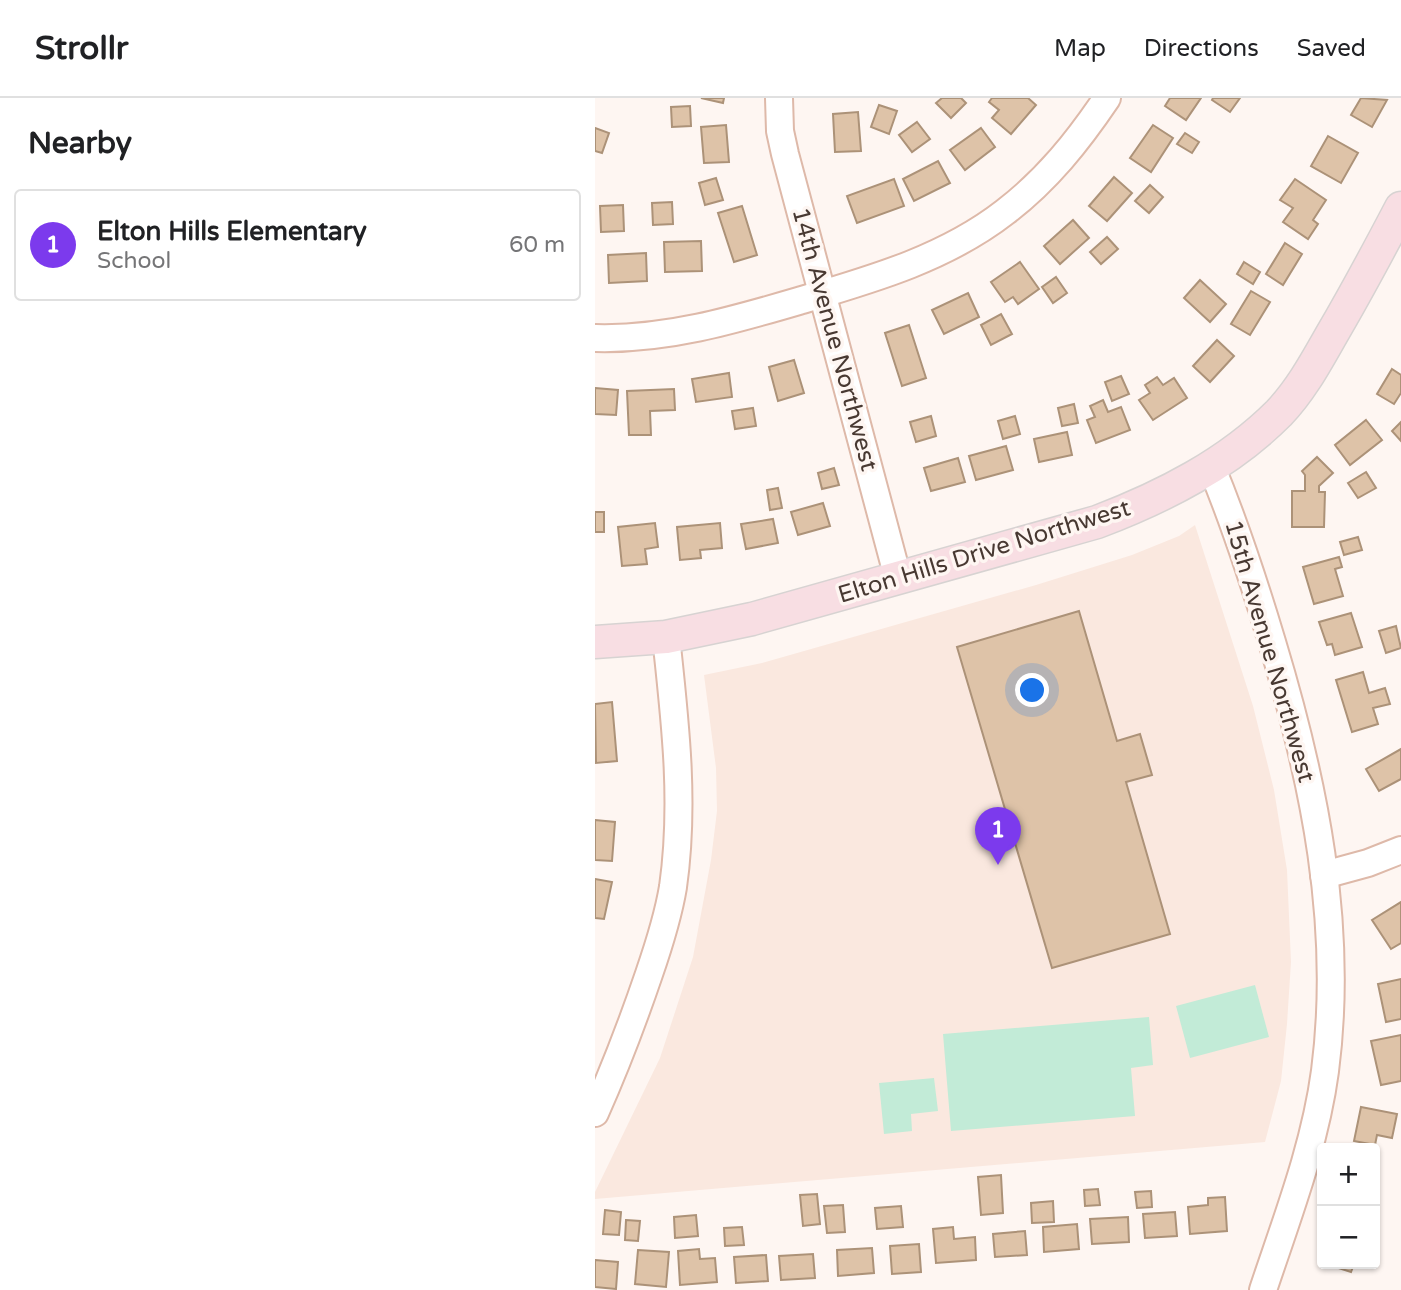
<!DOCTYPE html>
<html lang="en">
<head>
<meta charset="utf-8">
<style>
  :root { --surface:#fff; --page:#f2f2f2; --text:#202124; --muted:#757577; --line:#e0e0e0; --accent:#7c3aed }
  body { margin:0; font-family:"Varela Round",sans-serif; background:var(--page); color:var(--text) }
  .controls { position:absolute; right:21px; bottom:21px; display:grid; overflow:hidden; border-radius:7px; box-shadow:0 2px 5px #0004 }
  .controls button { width:63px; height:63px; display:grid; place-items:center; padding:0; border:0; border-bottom:2px solid var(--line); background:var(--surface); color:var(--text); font:35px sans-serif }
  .you { position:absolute; left:438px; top:593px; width:24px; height:24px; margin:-18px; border:5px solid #fff; border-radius:50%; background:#1a73e8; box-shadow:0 0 0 10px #1a73e833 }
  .badge { display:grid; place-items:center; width:46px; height:46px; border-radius:50%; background:var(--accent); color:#fff; font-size:23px; font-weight:700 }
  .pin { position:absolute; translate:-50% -58px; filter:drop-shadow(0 2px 4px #0008) }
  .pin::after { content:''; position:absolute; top:37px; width:24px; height:21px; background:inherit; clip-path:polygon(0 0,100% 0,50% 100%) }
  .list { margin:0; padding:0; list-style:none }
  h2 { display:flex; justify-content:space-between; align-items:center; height:91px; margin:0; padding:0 28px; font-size:30px }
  h2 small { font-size:23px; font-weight:400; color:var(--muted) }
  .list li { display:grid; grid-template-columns:46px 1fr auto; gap:21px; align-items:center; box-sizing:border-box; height:112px; margin:0 14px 14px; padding:0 14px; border:2px solid var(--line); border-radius:7px }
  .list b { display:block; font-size:26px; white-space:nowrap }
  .list p { margin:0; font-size:23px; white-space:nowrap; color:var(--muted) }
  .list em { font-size:23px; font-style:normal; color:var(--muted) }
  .map { position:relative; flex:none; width:806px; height:1192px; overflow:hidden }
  header { display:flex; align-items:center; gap:42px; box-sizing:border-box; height:98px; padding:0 35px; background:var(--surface); border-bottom:2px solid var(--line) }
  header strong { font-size:33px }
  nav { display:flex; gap:38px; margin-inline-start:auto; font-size:24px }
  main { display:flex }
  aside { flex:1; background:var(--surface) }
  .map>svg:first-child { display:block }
  .built { fill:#fae8df }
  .green { fill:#c2ebd7 }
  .building { fill:#dec3a8; stroke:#ac9278; stroke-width:2 }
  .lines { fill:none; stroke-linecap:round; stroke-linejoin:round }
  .minor-casing { stroke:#deb9a9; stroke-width:30 }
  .major-casing { stroke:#d7d3d2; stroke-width:35 }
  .minor { stroke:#fff; stroke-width:26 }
  .major { stroke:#f8dee3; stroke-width:32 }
  .labels { text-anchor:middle; stroke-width:7; stroke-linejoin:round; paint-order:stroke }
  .street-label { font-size:24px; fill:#483932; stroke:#fef6f2 }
</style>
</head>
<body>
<header>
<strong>Strollr</strong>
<nav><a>Map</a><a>Directions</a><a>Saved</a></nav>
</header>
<main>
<aside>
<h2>Nearby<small></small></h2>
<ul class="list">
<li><span class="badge">1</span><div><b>Elton Hills Elementary</b><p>School</p></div><em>60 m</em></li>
</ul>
</aside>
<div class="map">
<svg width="806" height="1192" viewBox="0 0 806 1192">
  <rect width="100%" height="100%" fill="#fef6f2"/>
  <polygon class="built" points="600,427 658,608 679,692 692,772 696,864 692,926 686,983 670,1044 0,1101 0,1094 65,960 98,859 116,762 122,713 121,670 109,577 167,565 441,487 537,457 584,438"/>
  <g class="green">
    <polygon points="660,887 674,939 595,960 581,908"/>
    <polygon points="554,919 558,967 536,970 540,1018 356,1033 348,936"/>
    <polygon points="339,980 343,1013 316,1016 317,1033 289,1036 284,985"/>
  </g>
  <g class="building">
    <polygon points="106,0 129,0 128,5"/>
    <polygon points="347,0 366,0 371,5 356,20 341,5"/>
    <polygon points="397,0 433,0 441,7 416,36 397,20 404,12 394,4"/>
    <polygon points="575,0 606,0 591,22 570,8"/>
    <polygon points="618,0 645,0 635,14 617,2"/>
    <polygon points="766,0 792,2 777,29 756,17"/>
    <polygon points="284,7 302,13 294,36 276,29"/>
    <polygon points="95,8 96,28 77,29 76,9"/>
    <polygon points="263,14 266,53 240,54 238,16"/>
    <polygon points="322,24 335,41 317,54 304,37"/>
    <polygon points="131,27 134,64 109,65 106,29"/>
    <polygon points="558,27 578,40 556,74 535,60"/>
    <polygon points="0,30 14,35 7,55 0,53"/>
    <polygon points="386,30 400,49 370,72 355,52"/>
    <polygon points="590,35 604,44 597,55 582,46"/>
    <polygon points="733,38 763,55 746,85 716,68"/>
    <polygon points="343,63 355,85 319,103 308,81"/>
    <polygon points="519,79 537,95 512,123 494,108"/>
    <polygon points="121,80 128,102 110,107 104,85"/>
    <polygon points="299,81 309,108 262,125 252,98"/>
    <polygon points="700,81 731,102 718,122 723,126 713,141 688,124 698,110 685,102"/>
    <polygon points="555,87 568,99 554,115 540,103"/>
    <polygon points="77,104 78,126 58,127 57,105"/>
    <polygon points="28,107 29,133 6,134 5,108"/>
    <polygon points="147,108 162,157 139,164 123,115"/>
    <polygon points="478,122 494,140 465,166 449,148"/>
    <polygon points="512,139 523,151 506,166 495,154"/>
    <polygon points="106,143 107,173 70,174 69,144"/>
    <polygon points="690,145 707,156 688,187 671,176"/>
    <polygon points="51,155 52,183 14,185 13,157"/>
    <polygon points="425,164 444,191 423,206 418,199 410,204 396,184"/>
    <polygon points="649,164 665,174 658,186 642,176"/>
    <polygon points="461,179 472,195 458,205 447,189"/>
    <polygon points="605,182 631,206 615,224 589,200"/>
    <polygon points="656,193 675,204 655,237 636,226"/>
    <polygon points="373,195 384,219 349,236 337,212"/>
    <polygon points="406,216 417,236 396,247 386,227"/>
    <polygon points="314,227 331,280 307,288 290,235"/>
    <polygon points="622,242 639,258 615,284 598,268"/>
    <polygon points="199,262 209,295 183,303 174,269"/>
    <polygon points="797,271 806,277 806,295 799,306 782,296"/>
    <polygon points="134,275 137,299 101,304 97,281"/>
    <polygon points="526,278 534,296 517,303 510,284"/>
    <polygon points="562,279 568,287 579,280 592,300 558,322 544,302 555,295 550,287"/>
    <polygon points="0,290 23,292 21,317 0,316"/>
    <polygon points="79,291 80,312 55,313 56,337 34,337 32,293"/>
    <polygon points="508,302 513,314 526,309 535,332 501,345 492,322 500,319 495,308"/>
    <polygon points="479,306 483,325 467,328 463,310"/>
    <polygon points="158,310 161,328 140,331 137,313"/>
    <polygon points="336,318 341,338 321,344 315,324"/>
    <polygon points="420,318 425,336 408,341 403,323"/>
    <polygon points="771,322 787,342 755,367 740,347"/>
    <polygon points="806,324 806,343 797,333"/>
    <polygon points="472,334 477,357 444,364 439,341"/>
    <polygon points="411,348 418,372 381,382 374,358"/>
    <polygon points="722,359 738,375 724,388 724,394 730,394 729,429 697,429 697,393 710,393 710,377 707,373"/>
    <polygon points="363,360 370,384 336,393 329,370"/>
    <polygon points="239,370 244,387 227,391 223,375"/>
    <polygon points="771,374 781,390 763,400 753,385"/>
    <polygon points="183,390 187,410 175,412 172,392"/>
    <polygon points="228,405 235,428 203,437 196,414"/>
    <rect x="0" y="414" width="9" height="20"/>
    <polygon points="178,421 183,445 151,451 146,426"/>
    <polygon points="60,425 63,449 50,451 52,466 27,468 23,429"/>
    <polygon points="125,425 127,450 105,452 106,460 85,462 82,429"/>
    <polygon points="763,439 767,452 749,457 745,444"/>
    <polygon points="744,459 747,469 740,471 748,498 719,506 708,469"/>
    <polygon points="484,513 522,643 545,636 557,677 531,684 575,836 457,870 362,549"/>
    <polygon points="756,515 767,549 740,557 737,546 732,547 724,524"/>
    <polygon points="801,528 806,550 791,555 784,533"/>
    <polygon points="768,574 774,595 790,590 795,606 778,610 783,626 757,634 741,582"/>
    <polygon points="17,604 22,663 1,665 0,606"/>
    <polygon points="806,651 806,681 784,693 771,671"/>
    <polygon points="0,722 20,724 17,763 0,762"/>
    <polygon points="0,781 17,784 9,821 0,820"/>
    <polygon points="806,804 806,845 796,851 777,822"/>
    <polygon points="806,881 806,921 791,924 783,886"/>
    <polygon points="806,937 806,983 786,987 776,943"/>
    <polygon points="766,1009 802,1016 797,1040 782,1037 780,1047 759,1043"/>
    <polygon points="406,1077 408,1115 386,1117 383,1079"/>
    <polygon points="503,1091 505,1107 490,1108 489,1092"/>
    <polygon points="556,1093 557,1109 542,1110 540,1094"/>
    <polygon points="222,1096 225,1126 208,1128 205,1097"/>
    <polygon points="630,1099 632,1133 595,1136 593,1109 613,1107 613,1100"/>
    <polygon points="458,1103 459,1124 437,1125 436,1105"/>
    <polygon points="248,1107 250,1134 232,1135 229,1108"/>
    <polygon points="306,1108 308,1129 282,1131 280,1110"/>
    <polygon points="10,1112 26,1114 24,1137 8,1136"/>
    <polygon points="580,1114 582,1138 550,1140 548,1116"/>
    <polygon points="101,1117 103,1138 80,1140 79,1119"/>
    <polygon points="533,1119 534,1144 497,1146 495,1121"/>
    <polygon points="31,1122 45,1123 43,1143 30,1142"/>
    <polygon points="482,1126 484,1151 449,1154 448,1129"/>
    <polygon points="147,1129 149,1147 130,1148 129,1130"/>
    <polygon points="358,1129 359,1141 380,1139 381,1162 341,1165 338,1131"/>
    <polygon points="430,1133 432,1157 400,1159 398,1136"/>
    <polygon points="324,1146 326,1174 297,1176 295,1148"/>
    <polygon points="277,1150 279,1175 243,1178 242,1152"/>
    <polygon points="104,1151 105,1161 120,1160 122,1184 85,1187 83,1153"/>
    <polygon points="43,1152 74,1154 71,1189 40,1186"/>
    <polygon points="218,1156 220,1180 186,1182 184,1158"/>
    <polygon points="171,1157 173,1183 141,1185 139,1159"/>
    <polygon points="0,1162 23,1164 21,1191 0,1189"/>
    <polygon points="731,1166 759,1166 756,1174"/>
  </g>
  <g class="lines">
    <defs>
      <g id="minor">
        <polyline points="184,0 185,33 190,56 303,480"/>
        <path d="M0 240C72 242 139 222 207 202 278 181 351 160 410 114 452 82 483 43 512 0"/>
        <path d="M616 368C640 426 659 484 677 544 719 683 749 827 730 973 720 1048 692 1120 668 1192"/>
        <polyline points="729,777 773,765 806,752"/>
        <path d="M0 1015C20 970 38 923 54 876 64 847 73 819 78 789 90 705 80 622 71 539"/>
      </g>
      <path id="major" d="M0 544 71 539 157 521 502 424C568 399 633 366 684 315 706 292 721 264 737 236 761 195 784 152 806 110"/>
    </defs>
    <use href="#minor" class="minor-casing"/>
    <use href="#major" class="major-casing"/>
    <use href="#minor" class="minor"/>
    <use href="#major" class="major"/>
  </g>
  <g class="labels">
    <g class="street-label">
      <text transform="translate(240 241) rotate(75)" y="8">14th Avenue Northwest</text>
      <text transform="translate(389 453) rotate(-17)" y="8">Elton Hills Drive Northwest</text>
      <text transform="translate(675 553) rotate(74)" y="8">15th Avenue Northwest</text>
    </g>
  </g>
</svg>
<div class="controls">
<button>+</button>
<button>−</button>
</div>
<div class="you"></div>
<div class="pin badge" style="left:403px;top:767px">1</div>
</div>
</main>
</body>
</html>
